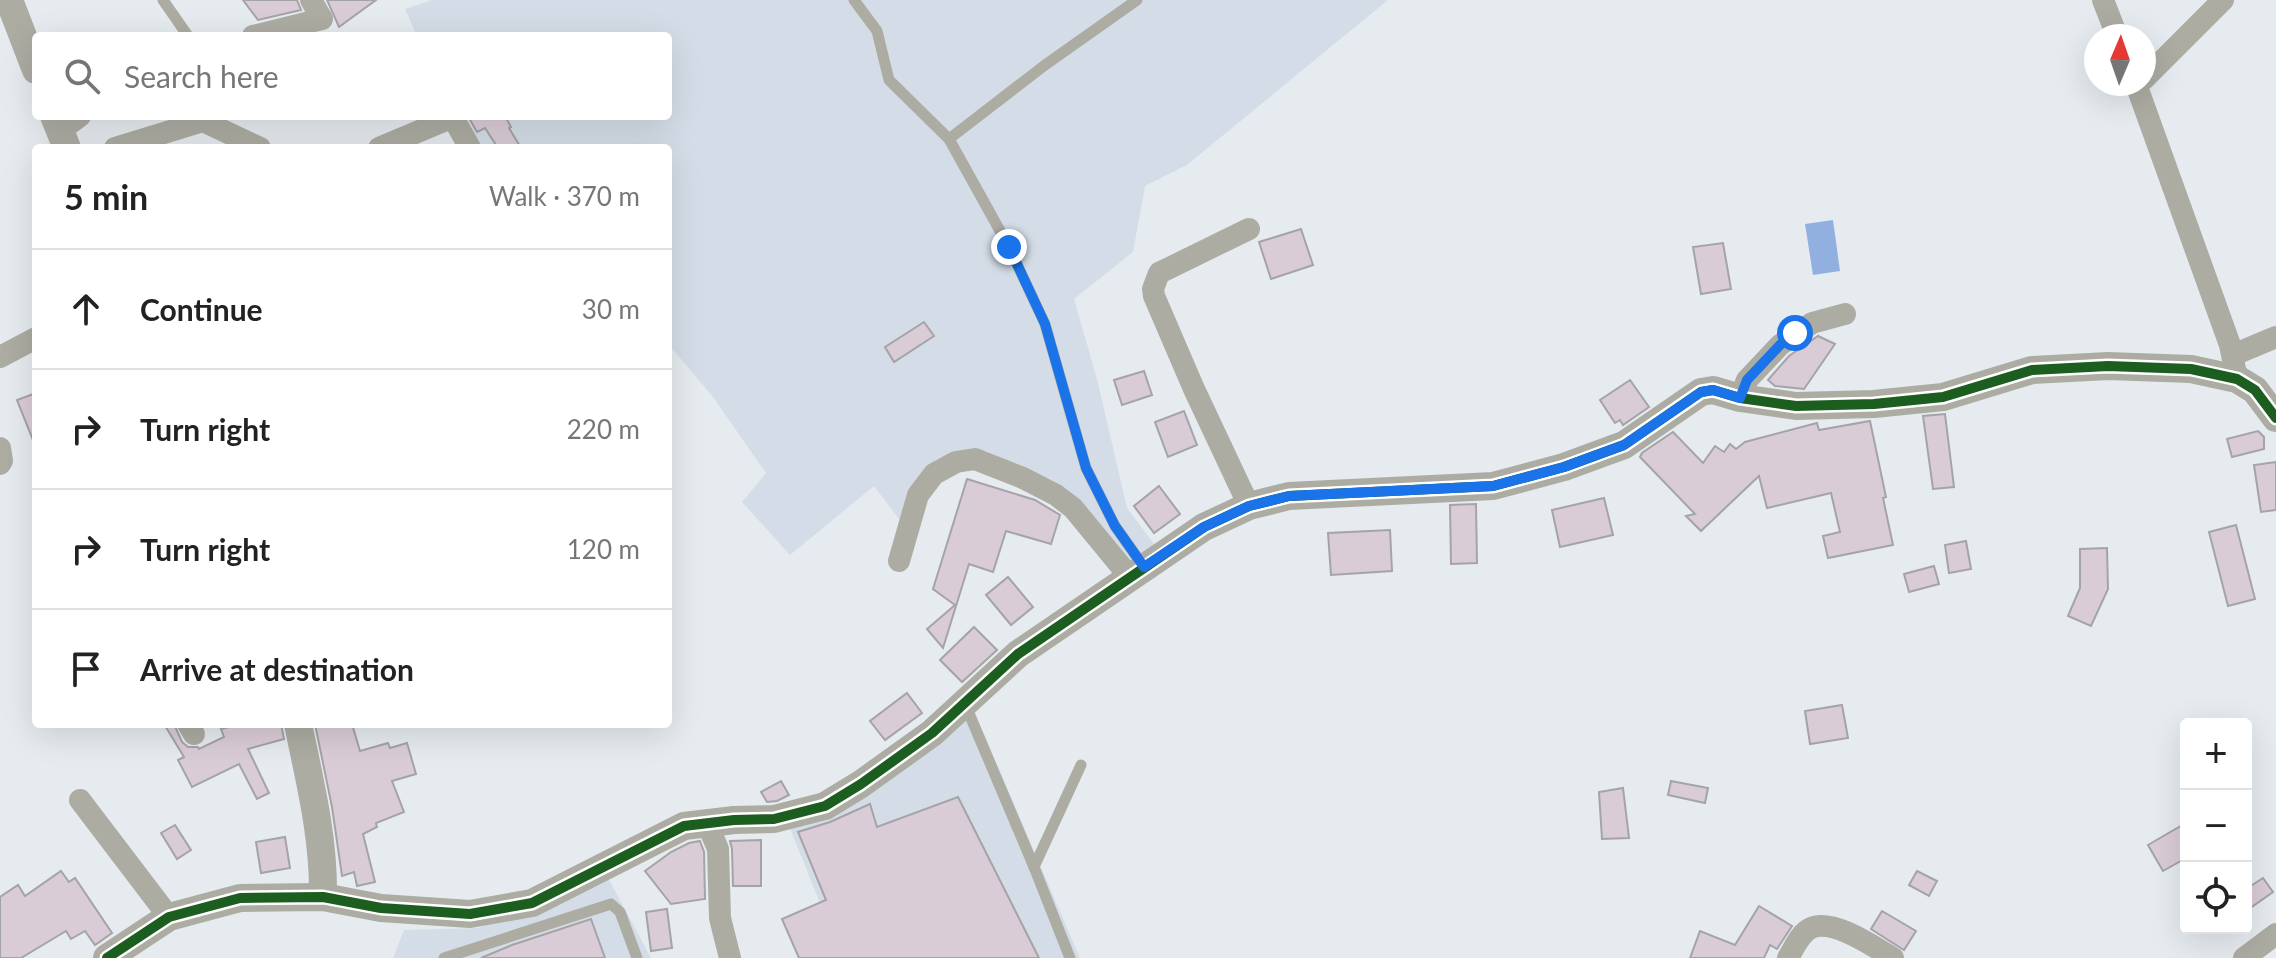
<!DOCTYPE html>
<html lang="en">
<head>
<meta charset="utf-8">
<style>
  :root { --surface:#fff; --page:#f2f2f2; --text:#222; --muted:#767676; --line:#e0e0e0 }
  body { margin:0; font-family:Lato,sans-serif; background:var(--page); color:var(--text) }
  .controls { position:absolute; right:24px; bottom:24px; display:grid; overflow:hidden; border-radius:8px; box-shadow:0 8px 32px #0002 }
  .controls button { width:72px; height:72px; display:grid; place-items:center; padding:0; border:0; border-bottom:2px solid var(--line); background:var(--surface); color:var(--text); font:40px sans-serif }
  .compass { position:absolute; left:2084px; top:24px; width:72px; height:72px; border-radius:50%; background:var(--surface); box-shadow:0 8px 32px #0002; rotate:2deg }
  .stop { position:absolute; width:24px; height:24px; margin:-18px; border:6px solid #1a73e8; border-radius:50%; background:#fff }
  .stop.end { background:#1a73e8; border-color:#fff; box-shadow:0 2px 8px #0008 }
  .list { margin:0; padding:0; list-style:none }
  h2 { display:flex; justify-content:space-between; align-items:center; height:104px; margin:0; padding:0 32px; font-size:34px }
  h2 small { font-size:26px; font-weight:400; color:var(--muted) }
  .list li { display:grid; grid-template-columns:52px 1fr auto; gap:24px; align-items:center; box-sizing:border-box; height:120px; padding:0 32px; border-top:2px solid var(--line) }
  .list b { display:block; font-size:30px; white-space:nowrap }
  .list em { font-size:26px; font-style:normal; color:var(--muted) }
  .icon { flex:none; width:44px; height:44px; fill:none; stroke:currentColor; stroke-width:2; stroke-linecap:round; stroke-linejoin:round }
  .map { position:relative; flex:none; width:2276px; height:958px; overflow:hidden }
  .search { position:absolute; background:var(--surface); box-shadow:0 8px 32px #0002; left:32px; top:32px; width:640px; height:88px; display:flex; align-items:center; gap:20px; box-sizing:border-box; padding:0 28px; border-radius:8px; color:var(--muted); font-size:30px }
  .panel { position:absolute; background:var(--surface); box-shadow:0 8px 32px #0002; left:32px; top:144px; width:640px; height:584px; border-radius:8px }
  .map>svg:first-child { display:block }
  .built { fill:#d4dde7 }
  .water { fill:#91b0df }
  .building { fill:#daccd6; stroke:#a4a4a7; stroke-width:2 }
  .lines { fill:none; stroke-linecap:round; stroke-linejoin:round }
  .service { stroke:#acaca3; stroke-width:11 }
  .minor { stroke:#acaca3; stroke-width:22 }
  .tertiary { stroke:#acaca3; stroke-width:28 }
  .cycleway-casing { stroke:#fff; stroke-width:15 }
  .cycleway { stroke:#1b5e20; stroke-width:10 }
  .route { stroke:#1a73e8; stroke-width:10 }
</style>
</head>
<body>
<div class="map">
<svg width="2276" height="958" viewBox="0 0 2276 958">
  <rect width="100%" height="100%" fill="#e6ebf0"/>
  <g class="built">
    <polygon points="432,0 1388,0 1187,165 1145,186 1133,252 1074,299 1098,383 1127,508 1154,544 1131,563 1029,470 986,451 928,466 902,523 874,486 790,555 742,502 766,473 713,397 668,344 668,148 467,148 453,116 668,116 668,36 417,36 405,9"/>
    <polygon points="975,713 1080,958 842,958 787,821 871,791"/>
    <polygon points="607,876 651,958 393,958 404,930 478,928"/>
  </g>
  <polygon class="water" points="1833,220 1840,271 1813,275 1805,224"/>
  <g class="building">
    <polygon points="243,0 297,0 301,10 258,20"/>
    <polygon points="327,0 376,0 339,27"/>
    <polygon points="468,116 510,116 506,118 511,127 509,128 521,148 498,148 485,128 477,132"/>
    <polygon points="1301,229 1313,265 1271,279 1259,242"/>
    <polygon points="1723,243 1731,289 1701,294 1693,247"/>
    <polygon points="924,322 934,336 894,362 885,347"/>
    <polygon points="1818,336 1835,344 1804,389 1775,386 1768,380 1789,356"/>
    <polygon points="1144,371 1152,395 1122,405 1114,380"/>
    <polygon points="1630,380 1649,407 1623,425 1620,420 1615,423 1600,400"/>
    <polygon points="36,393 36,445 35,445 17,400"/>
    <polygon points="1184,411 1197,445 1168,457 1155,422"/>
    <polygon points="1945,414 1954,487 1933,489 1923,416"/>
    <polygon points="1870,421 1886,497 1883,498 1893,545 1828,558 1823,536 1840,532 1831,493 1767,508 1759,476 1701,531 1686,516 1695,514 1640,457 1642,453 1673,432 1703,463 1715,446 1724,452 1730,444 1736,449 1745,442 1817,423 1819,430"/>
    <polygon points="2258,431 2264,437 2264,449 2232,457 2227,439"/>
    <polygon points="2276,462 2276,510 2261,512 2254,465"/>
    <polygon points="967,479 1035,500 1060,515 1051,544 1006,531 993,572 969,564 943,648 927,629 955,605 933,589"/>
    <polygon points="1159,486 1180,514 1154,533 1134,506"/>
    <polygon points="1604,498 1613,535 1560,547 1552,510"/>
    <polygon points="1476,504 1477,563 1451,564 1450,505"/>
    <polygon points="2236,525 2255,599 2228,606 2209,532"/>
    <polygon points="1390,530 1392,571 1331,575 1328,533"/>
    <polygon points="1966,541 1971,569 1949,573 1945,545"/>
    <polygon points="2107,548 2108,589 2091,626 2068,616 2080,588 2080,549"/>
    <polygon points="1934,566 1939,584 1909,592 1904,574"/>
    <polygon points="1008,577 1033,607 1011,625 986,595"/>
    <polygon points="974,627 997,650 962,682 940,660"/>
    <polygon points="907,693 922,713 885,740 870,721"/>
    <polygon points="1842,705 1848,738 1810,744 1805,711"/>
    <polygon points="164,724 174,724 182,742 188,747 198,747 199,749 224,737 221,729 241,724 281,724 284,739 248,749 269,793 257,799 239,764 192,787 178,760 184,757"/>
    <polygon points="315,724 352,724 360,751 388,743 390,748 407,743 416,774 392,781 404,812 376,823 377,827 363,834 375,882 357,886 354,872 342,876 332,807"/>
    <polygon points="781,781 789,795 777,801 767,802 761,792"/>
    <polygon points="1671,781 1708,788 1705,803 1668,795"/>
    <polygon points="1623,788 1629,838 1602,839 1599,792"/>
    <polygon points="958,797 1039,958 799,958 782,919 826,900 798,832 830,822 870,804 877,827"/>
    <polygon points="2186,823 2186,858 2163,871 2148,845"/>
    <polygon points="175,825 191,850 177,859 161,833"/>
    <polygon points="285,837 290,868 261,873 256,842"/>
    <polygon points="761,840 761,886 733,886 732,849 730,841"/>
    <polygon points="700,841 704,852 705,899 671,904 645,871 671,852 689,843"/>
    <polygon points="61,871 69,882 75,878 112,933 95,945 85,931 71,939 66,931 21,958 0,958 0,897 18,885 25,896"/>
    <polygon points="1917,871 1937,881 1929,896 1909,885"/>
    <polygon points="2263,878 2273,892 2246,911 2246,889"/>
    <polygon points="1759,906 1792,926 1777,949 1770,945 1764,958 1690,958 1700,931 1735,945"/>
    <polygon points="667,909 672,948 651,951 646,912"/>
    <polygon points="1882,911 1916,931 1904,950 1871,929"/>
    <polygon points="591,919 605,958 481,958 512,945"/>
  </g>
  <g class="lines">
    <g class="service">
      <polyline points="163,0 188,36"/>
      <polyline points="854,0 877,31 889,80 949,139 1009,247 1045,324 1086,468 1115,526 1144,567"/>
      <polyline points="949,139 1045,65 1137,0"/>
      <polyline points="965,704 1034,867 1070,958"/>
      <polyline points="1034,867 1081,765"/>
      <polyline points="444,958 611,904 620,912 637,958"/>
    </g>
    <g class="minor">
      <polyline points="2103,0 2117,36"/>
      <polyline points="253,36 322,19 311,0"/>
      <polyline points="2144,79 2223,0"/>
      <polyline points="2136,84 2230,345 2237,379"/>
      <polyline points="452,116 470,148"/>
      <polyline points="60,131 80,116"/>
      <polyline points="115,148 203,121 260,148"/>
      <polyline points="379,148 453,117"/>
      <polyline points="2233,355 2276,337"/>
      <polyline points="0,357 36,338"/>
      <polyline points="1740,398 1747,380 1780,345 1812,323 1845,314"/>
      <polyline points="0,448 2,461 0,464"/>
      <polyline points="1249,506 1194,389 1154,296 1153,289 1159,273 1249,229"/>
      <polyline points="899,561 918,495 934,474 956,462 975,459 1023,478 1056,495 1073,508 1129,576"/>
      <polyline points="188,724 194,734"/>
      <polyline points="80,800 169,917"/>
      <polyline points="707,823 718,849 720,918 730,958"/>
      <path d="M1788 958C1794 948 1800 933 1811 928 1833 918 1874 947 1893 958"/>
      <polyline points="2244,958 2276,934"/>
    </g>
    <g class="tertiary">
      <polyline points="9,0 36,70"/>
      <polyline points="54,116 67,148"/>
      <path d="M298 724C310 782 324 838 323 897"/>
      <polyline points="107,958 169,917 240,898 323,897 381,908 470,914 532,903 684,826 734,820 774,819 825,806 861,784 932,733 1018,654 1204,527 1249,506 1289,496 1493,486 1564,467 1624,445 1701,392 1713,390 1740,398 1796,406 1874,404 1943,397 2032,370 2108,366 2191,369 2237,379 2255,390 2276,418"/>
    </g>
    <defs>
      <polyline id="cycleway" points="107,958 169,917 240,898 323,897 381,908 470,914 532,903 684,826 734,820 774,819 825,806 861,784 932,733 1018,654 1204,527 1249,506 1289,496 1493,486 1564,467 1624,445 1701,392 1713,390 1740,398 1796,406 1874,404 1943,397 2032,370 2108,366 2191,369 2237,379 2255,390 2276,418"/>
    </defs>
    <use href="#cycleway" class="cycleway-casing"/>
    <use href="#cycleway" class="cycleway"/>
  </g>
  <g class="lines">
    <polyline class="route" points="1009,247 1045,324 1086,468 1115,526 1144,567 1204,527 1249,506 1289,496 1493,486 1564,467 1624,445 1701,392 1713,390 1740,398 1747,380 1780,345 1795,333"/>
  </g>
</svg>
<div class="controls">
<button>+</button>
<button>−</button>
<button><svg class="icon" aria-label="locate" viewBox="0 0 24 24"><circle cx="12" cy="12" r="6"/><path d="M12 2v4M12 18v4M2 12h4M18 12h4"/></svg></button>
</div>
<svg class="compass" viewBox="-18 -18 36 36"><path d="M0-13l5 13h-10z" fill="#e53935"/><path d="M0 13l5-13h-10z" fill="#767676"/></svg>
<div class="stop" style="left:1795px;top:333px"></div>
<div class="stop end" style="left:1009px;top:247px"></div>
<div class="search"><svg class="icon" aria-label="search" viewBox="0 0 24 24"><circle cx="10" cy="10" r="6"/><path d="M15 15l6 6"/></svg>Search here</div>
<section class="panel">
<h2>5 min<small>Walk · 370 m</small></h2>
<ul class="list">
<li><svg class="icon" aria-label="ahead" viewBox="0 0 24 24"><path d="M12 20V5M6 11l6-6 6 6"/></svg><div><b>Continue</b></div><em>30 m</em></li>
<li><svg class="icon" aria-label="right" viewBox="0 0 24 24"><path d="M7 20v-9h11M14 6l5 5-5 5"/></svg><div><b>Turn right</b></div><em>220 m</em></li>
<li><svg class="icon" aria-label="right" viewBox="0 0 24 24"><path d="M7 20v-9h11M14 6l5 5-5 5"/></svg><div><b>Turn right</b></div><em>120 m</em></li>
<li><svg class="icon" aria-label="arrive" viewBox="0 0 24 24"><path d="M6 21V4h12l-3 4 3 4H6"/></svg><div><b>Arrive at destination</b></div></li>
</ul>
</section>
</div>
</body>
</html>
